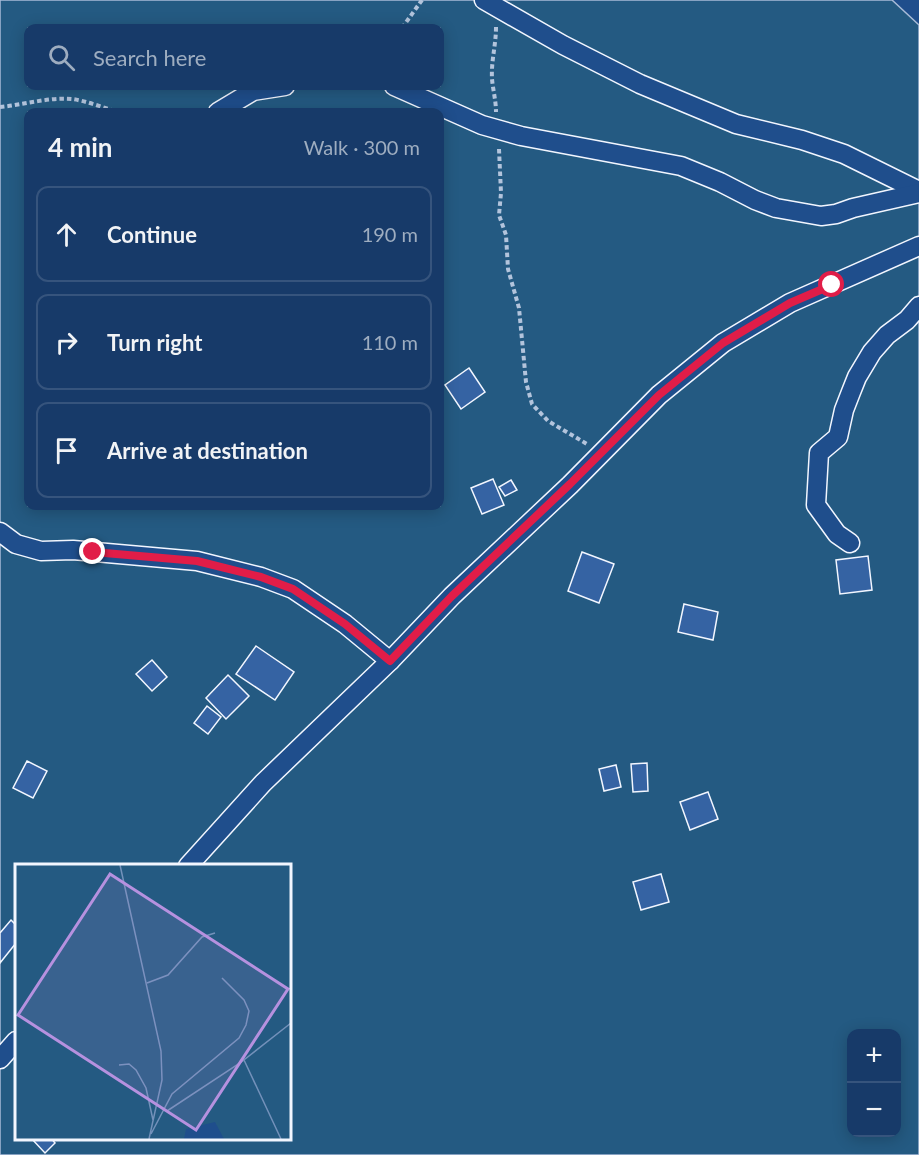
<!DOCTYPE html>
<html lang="en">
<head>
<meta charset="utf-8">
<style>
  :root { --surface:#173a69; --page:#20416f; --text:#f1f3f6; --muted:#9eadc0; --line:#36547d }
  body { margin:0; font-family:Lato,sans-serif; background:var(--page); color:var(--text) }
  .controls { position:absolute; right:18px; bottom:18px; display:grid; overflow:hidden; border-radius:12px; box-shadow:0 3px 15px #0003 }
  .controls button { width:54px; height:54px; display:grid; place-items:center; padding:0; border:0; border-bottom:2px solid var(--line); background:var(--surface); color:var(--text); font:30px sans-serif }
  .stop { position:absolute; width:18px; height:18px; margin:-14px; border:4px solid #e11d48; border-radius:50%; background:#fff }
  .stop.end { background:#e11d48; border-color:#fff; box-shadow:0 2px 6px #0008 }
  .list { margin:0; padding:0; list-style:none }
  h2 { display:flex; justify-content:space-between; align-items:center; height:78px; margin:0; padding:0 24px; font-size:26px }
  h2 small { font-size:20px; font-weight:400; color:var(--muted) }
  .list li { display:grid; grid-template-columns:39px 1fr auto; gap:18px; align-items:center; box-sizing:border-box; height:96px; margin:0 12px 12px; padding:0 12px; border:2px solid var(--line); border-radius:12px }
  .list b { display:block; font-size:22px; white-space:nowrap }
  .list em { font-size:20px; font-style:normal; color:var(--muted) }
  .icon { flex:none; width:33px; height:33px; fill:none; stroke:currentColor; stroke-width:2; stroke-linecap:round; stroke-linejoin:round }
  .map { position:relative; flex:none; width:919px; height:1155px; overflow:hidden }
  .search { position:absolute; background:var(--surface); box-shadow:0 3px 15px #0003; left:24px; top:24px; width:420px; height:66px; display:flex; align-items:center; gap:15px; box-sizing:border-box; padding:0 21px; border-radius:12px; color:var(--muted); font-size:22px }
  .panel { position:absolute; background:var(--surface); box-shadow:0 3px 15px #0003; left:24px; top:108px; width:420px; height:402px; border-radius:12px }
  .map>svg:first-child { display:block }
  .green { fill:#245a82; stroke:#a8bbd7; stroke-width:1.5; fill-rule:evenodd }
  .building { fill:#3563a3; stroke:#f2f6ff; stroke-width:1.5 }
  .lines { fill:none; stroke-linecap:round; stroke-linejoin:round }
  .street-casing { stroke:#f2f6ff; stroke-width:21 }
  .path { stroke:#b3c4dc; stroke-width:4; stroke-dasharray:4.5 3; stroke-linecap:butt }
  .street { stroke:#1f4e8c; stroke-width:18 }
  .route { stroke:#e11d48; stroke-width:8 }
  .inset-road { fill:none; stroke:#7391ba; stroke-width:1.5 }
  .view { fill:#b691df; fill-opacity:0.15; stroke:#b691df; stroke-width:3 }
  .inset-edge { fill:none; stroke:#f2f6ff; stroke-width:3 }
</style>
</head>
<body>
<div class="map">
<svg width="919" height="1155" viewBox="0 0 919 1155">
  <rect width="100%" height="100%" fill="#1f4e8c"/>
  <path class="green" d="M0 0H892L919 25V1155H0ZM28 28H440V86H28ZM28 112H440V506H28ZM16 866H290V1138H16ZM852 1034H896V1132H852Z"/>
  <g class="building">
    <polygon points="469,368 485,392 461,409 445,385"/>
    <polygon points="493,479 504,505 482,514 471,488"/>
    <polygon points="511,480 517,490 505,496 499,487"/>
    <polygon points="582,552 614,564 599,603 568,591"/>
    <polygon points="868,556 872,590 840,594 836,560"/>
    <polygon points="684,604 718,612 713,640 678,632"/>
    <polygon points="256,646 294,672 275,700 236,674"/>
    <polygon points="152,660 167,677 152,691 136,674"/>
    <polygon points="228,675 249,696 226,719 206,698"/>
    <polygon points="207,706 221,717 208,734 194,723"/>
    <polygon points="27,761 47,771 33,798 13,788"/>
    <polygon points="647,763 648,791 633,792 631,764"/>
    <polygon points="616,765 621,787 604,791 599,769"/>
    <polygon points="708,792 718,819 690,830 680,802"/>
    <polygon points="661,874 669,902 641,910 633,882"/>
    <polygon points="11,920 16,925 16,943 0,963 0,933"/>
    <polygon points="31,1138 51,1138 55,1143 45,1153"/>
  </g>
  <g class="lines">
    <defs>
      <g id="street">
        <polyline points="484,0 563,45 640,84 736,124 802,140 844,154 919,191"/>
        <polyline points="394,86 482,125 521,136 681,166 720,182 755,200 776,208 821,216 836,214 853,208 919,193"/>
        <polyline points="218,112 253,91 285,86"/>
        <polyline points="0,532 16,544 41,551 73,550 197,561 261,577 293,589 345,624 390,661"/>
        <polyline points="850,543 837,534 816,505 819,453 838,437 844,410 851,392 857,377 872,352 887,335 907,320 919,306"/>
        <polyline points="188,866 263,783 390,661 452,596 570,485 659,395 723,343 790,303 919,246"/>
        <polyline points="0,1059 16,1041"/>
      </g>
    </defs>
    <use href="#street" class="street-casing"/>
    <g class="path">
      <path d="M496 27C496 45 491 61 492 79 493 90 496 101 496 112"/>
      <polyline points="402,28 422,0"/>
      <path d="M0 107C23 105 48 97 72 99 87 101 104 108 118 112"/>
      <polyline points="155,112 202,112"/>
      <polyline points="499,149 501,193 499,215 506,235 508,269 519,308 526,382 532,404 548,421 587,444"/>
    </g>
    <use href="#street" class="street"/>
  </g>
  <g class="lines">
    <polyline class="route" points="93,552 197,561 261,577 293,589 345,624 390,661 452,596 570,484 659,395 723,343 790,303 832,285"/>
  </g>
  <g transform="translate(15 864)">
    <rect width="276" height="276" fill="#1f4e8c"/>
    <path d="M0 1H276V275H209L200 258 171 265 169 275H0Z" fill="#245a82"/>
    <path class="inset-road" d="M105 1 146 187 147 216 134 275M132 119 153 111 187 73 200 69M229 196 266 275M104 201 114 200 121 206 131 224 138 256M152 247 225 199 276 159M136 270 157 230 224 174 231 161 234 147 229 136 207 114"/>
    <path class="view" d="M95 10 273 125 181 266 3 151Z"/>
    <rect width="276" height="276" class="inset-edge"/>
  </g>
</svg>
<div class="controls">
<button>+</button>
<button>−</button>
</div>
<div class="stop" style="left:832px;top:285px"></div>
<div class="stop end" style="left:93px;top:552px"></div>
<div class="search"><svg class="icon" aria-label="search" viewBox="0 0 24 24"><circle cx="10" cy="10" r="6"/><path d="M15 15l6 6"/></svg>Search here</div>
<section class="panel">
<h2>4 min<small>Walk · 300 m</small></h2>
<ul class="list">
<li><svg class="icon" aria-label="ahead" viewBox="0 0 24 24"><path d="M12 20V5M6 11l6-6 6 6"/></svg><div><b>Continue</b></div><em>190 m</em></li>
<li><svg class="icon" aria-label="right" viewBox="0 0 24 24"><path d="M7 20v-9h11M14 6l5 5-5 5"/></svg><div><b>Turn right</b></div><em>110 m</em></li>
<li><svg class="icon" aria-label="arrive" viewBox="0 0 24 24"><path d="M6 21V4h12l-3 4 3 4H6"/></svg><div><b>Arrive at destination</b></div></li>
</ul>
</section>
</div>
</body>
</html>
